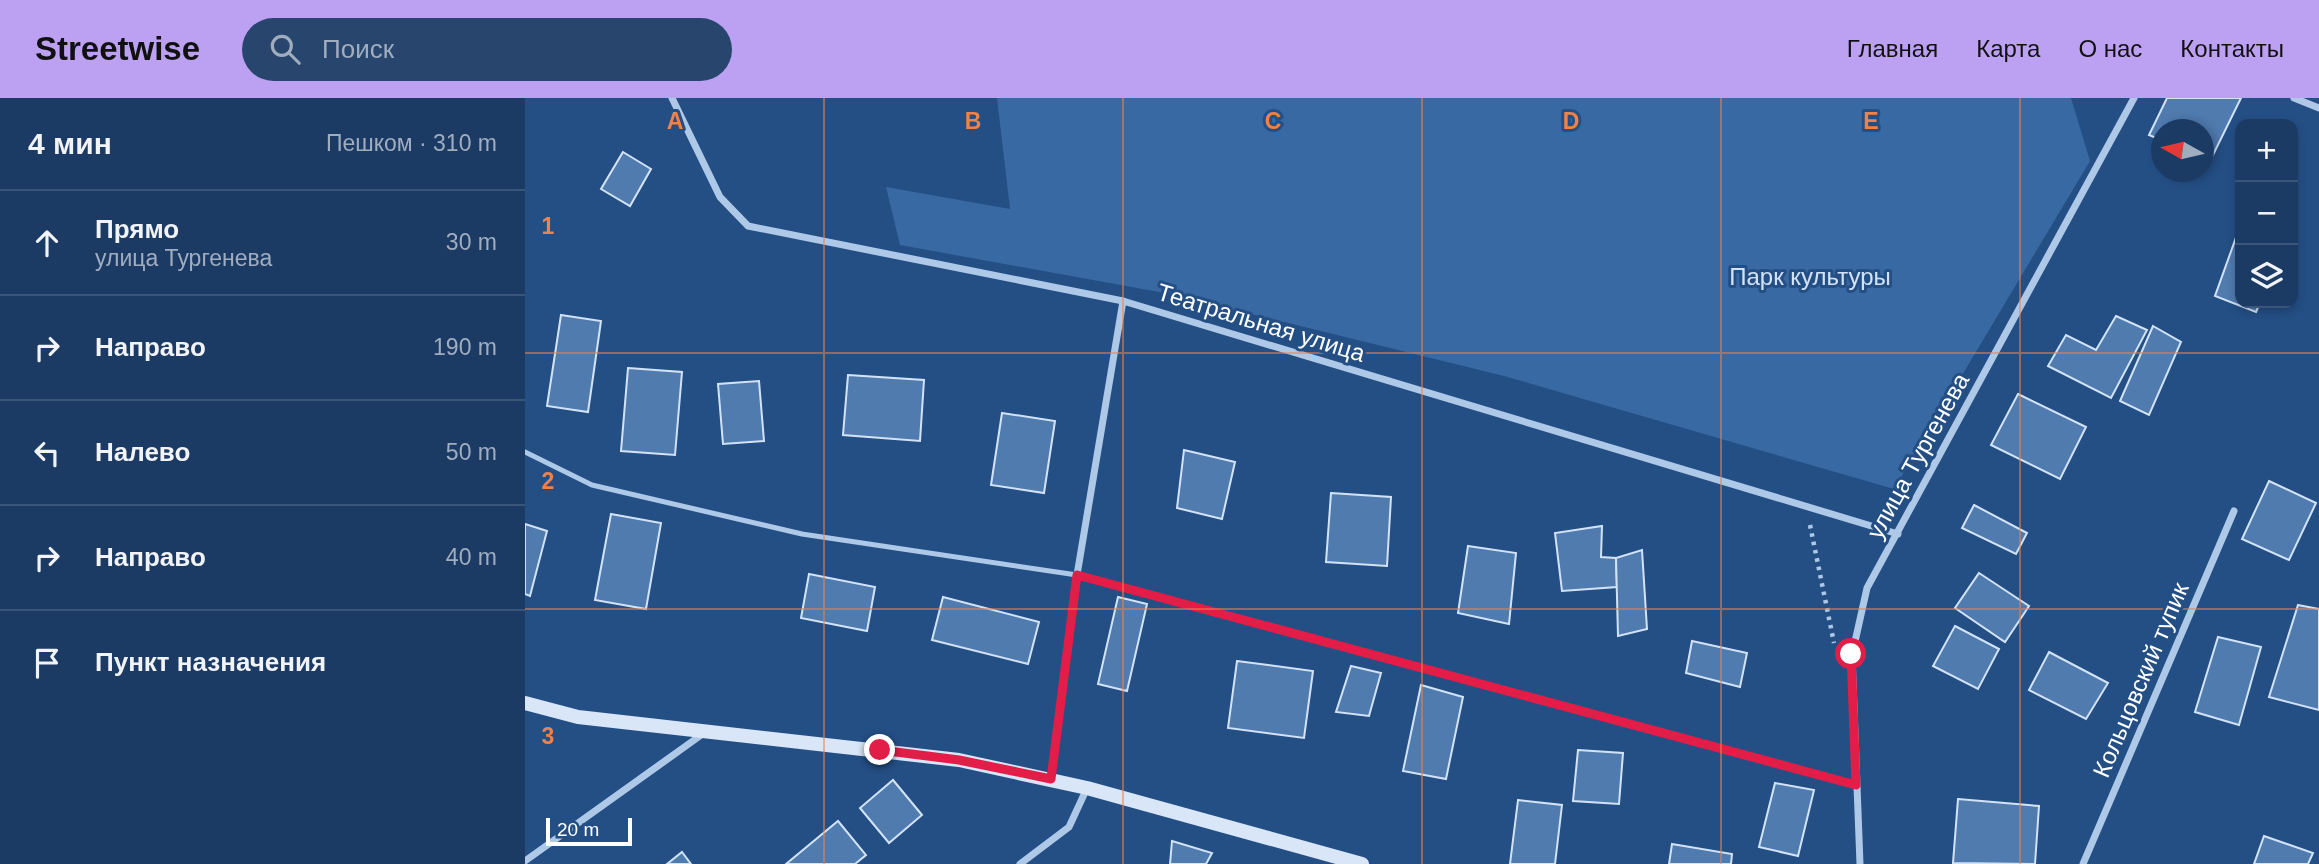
<!DOCTYPE html>
<html lang="ru">
<head>
<meta charset="utf-8">
<style>
  :root { --surface:#1b3b64; --page:#28466d; --text:#f1f3f6; --muted:#a0adbf; --line:#395578; --accent:#bca0f2 }
  body { margin:0; font-family:Arial,sans-serif; background:var(--page); color:var(--text) }
  .controls { position:absolute; right:21px; top:21px; display:grid; overflow:hidden; border-radius:14px; box-shadow:0 4px 10px #0003 }
  .controls button { width:63px; height:63px; display:grid; place-items:center; padding:0; border:0; border-bottom:2px solid var(--line); background:var(--surface); color:var(--text); font:35px sans-serif }
  .compass { position:absolute; left:1626px; top:21px; width:63px; height:63px; border-radius:50%; background:var(--surface); box-shadow:0 4px 10px #0003; rotate:278deg }
  .scale { position:absolute; left:21px; bottom:18px; width:86px; box-sizing:border-box; padding-left:7px; border:4px solid #fff; border-top:0; font-size:19px; line-height:24px; white-space:nowrap; color:#fff; -webkit-text-stroke:5px #244f85; paint-order:stroke }
  .stop { position:absolute; width:21px; height:21px; margin:-16px; border:5px solid #e11d48; border-radius:50%; background:#fff }
  .stop.end { background:#e11d48; border-color:#fff; box-shadow:0 2px 7px #0008 }
  .list { margin:0; padding:0; list-style:none }
  h2 { display:flex; justify-content:space-between; align-items:center; height:91px; margin:0; padding:0 28px; font-size:30px }
  h2 small { font-size:23px; font-weight:400; color:var(--muted) }
  .list li { display:grid; grid-template-columns:46px 1fr auto; gap:21px; align-items:center; box-sizing:border-box; height:105px; padding:0 28px; border-top:2px solid var(--line) }
  .list b { display:block; font-size:26px; white-space:nowrap }
  .list p { margin:0; font-size:23px; white-space:nowrap; color:var(--muted) }
  .list em { font-size:23px; font-style:normal; color:var(--muted) }
  .icon { flex:none; width:38px; height:38px; fill:none; stroke:currentColor; stroke-width:2; stroke-linecap:round; stroke-linejoin:round }
  .map { position:relative; flex:none; width:1794px; height:766px; overflow:hidden }
  header { display:flex; align-items:center; gap:42px; box-sizing:border-box; height:98px; padding:0 35px; background:var(--accent); color:#111 }
  header strong { font-size:33px }
  nav { display:flex; gap:38px; margin-inline-start:auto; font-size:24px }
  .search { width:490px; height:63px; background:var(--page); display:flex; align-items:center; gap:18px; box-sizing:border-box; padding:0 24px; border-radius:38px; color:var(--muted); font-size:26px }
  main { display:flex }
  aside { flex:1; background:var(--surface) }
  .map>svg:first-child { display:block }
  .green { fill:#3869a2 }
  .building { fill:#507baf; stroke:#d2e3f7; stroke-width:2 }
  .lines { fill:none; stroke-linecap:round; stroke-linejoin:round }
  .path { stroke:#aec9e8; stroke-width:4.5; stroke-dasharray:3.5 5; stroke-linecap:butt }
  .service { stroke:#aec9e8; stroke-width:5 }
  .minor { stroke:#aec9e8; stroke-width:7 }
  .secondary { stroke:#d8e6f7; stroke-width:14 }
  .route { stroke:#e11d48; stroke-width:9 }
  .grid { fill:none; stroke:#ee8249; stroke-width:2; stroke-opacity:0.55 }
  .labels { text-anchor:middle; stroke-width:6; stroke-linejoin:round; paint-order:stroke }
  .park-label { font-size:24px; fill:#d2e3f7; stroke:#244f85 }
  .street-label { font-size:24px; fill:#fff; stroke:#244f85 }
  .grid-label { font-size:23px; text-anchor:middle; font-weight:bold; fill:#ee8249; stroke:#244f85; stroke-width:6; stroke-linejoin:round; paint-order:stroke }
</style>
</head>
<body>
<header>
<strong>Streetwise</strong>
<div class="search"><svg class="icon" aria-label="search" viewBox="0 0 24 24"><circle cx="10" cy="10" r="6"/><path d="M15 15l6 6"/></svg>Поиск</div>
<nav><a>Главная</a><a>Карта</a><a>О нас</a><a>Контакты</a></nav>
</header>
<main>
<aside>
<h2>4 мин<small>Пешком · 310 m</small></h2>
<ul class="list">
<li><svg class="icon" aria-label="ahead" viewBox="0 0 24 24"><path d="M12 20V5M6 11l6-6 6 6"/></svg><div><b>Прямо</b><p>улица Тургенева</p></div><em>30 m</em></li>
<li><svg class="icon" aria-label="right" viewBox="0 0 24 24"><path d="M7 20v-9h11M14 6l5 5-5 5"/></svg><div><b>Направо</b></div><em>190 m</em></li>
<li><svg class="icon" aria-label="left" viewBox="0 0 24 24"><path d="M17 20v-9H6M10 6l-5 5 5 5"/></svg><div><b>Налево</b></div><em>50 m</em></li>
<li><svg class="icon" aria-label="right" viewBox="0 0 24 24"><path d="M7 20v-9h11M14 6l5 5-5 5"/></svg><div><b>Направо</b></div><em>40 m</em></li>
<li><svg class="icon" aria-label="arrive" viewBox="0 0 24 24"><path d="M6 21V4h12l-3 4 3 4H6"/></svg><div><b>Пункт назначения</b></div></li>
</ul>
</aside>
<div class="map">
<svg width="1794" height="766" viewBox="0 0 1794 766">
  <rect width="100%" height="100%" fill="#244f85"/>
  <polygon class="green" points="472,0 1546,0 1565,63 1369,391 979,278 645,196 375,147 361,89 485,111"/>
  <g class="building">
    <polygon points="1642,0 1716,0 1686,61 1678,58 1678,32 1636,32 1636,42 1624,37"/>
    <polygon points="98,54 126,71 105,108 76,91"/>
    <polygon points="1714,131 1715,205 1735,205 1731,214 1690,198"/>
    <polygon points="36,217 76,223 63,314 22,308"/>
    <polygon points="1591,218 1622,232 1586,300 1523,268 1541,237 1571,252"/>
    <polygon points="1628,228 1656,244 1624,317 1595,303"/>
    <polygon points="103,270 157,274 150,357 96,353"/>
    <polygon points="323,277 399,282 395,343 318,337"/>
    <polygon points="234,283 239,343 198,346 193,286"/>
    <polygon points="1493,296 1561,329 1535,381 1466,347"/>
    <polygon points="477,315 530,323 519,395 466,387"/>
    <polygon points="659,352 710,364 697,421 652,410"/>
    <polygon points="1744,383 1791,405 1764,462 1717,441"/>
    <polygon points="806,395 866,399 862,468 801,464"/>
    <polygon points="1449,407 1502,435 1491,456 1437,430"/>
    <polygon points="86,416 136,425 121,511 70,502"/>
    <polygon points="0,426 22,433 5,498 0,496"/>
    <polygon points="1077,428 1076,459 1091,460 1092,489 1037,493 1030,435"/>
    <polygon points="943,448 991,455 984,526 933,515"/>
    <polygon points="1117,452 1122,531 1093,538 1091,460"/>
    <polygon points="1454,475 1504,508 1480,544 1430,510"/>
    <polygon points="284,476 350,489 342,533 276,520"/>
    <polygon points="418,499 514,524 503,566 407,542"/>
    <polygon points="593,499 622,506 602,593 573,586"/>
    <polygon points="1773,507 1794,511 1794,612 1744,599"/>
    <polygon points="1430,528 1474,551 1453,591 1408,568"/>
    <polygon points="1693,539 1736,549 1714,627 1670,614"/>
    <polygon points="1167,543 1222,555 1215,589 1161,575"/>
    <polygon points="1524,554 1583,585 1561,621 1504,592"/>
    <polygon points="712,563 788,573 779,640 703,630"/>
    <polygon points="826,568 856,575 844,618 811,614"/>
    <polygon points="896,587 938,599 921,681 878,673"/>
    <polygon points="1053,652 1098,655 1094,706 1048,703"/>
    <polygon points="368,682 397,717 364,745 335,710"/>
    <polygon points="1250,685 1289,692 1273,758 1234,749"/>
    <polygon points="1433,701 1514,708 1510,766 1428,765"/>
    <polygon points="993,702 1037,707 1030,766 985,766"/>
    <polygon points="313,723 341,757 330,766 261,766"/>
    <polygon points="1739,738 1788,755 1783,766 1729,766"/>
    <polygon points="647,743 687,755 681,766 645,766"/>
    <polygon points="1147,746 1207,756 1206,766 1144,766"/>
    <polygon points="157,754 166,766 142,766"/>
  </g>
  <g class="lines">
    <polyline class="path" points="1285,427 1309,545"/>
    <polyline class="service" points="0,354 67,387 277,436 552,477 1331,687"/>
    <g class="minor">
      <polyline points="147,0 195,99 223,128 598,203 1373,436"/>
      <polyline points="1769,0 1794,10"/>
      <polyline points="526,681 552,477 598,203"/>
      <polyline points="0,763 179,635"/>
      <polyline points="495,766 544,729 562,690"/>
      <polyline points="1335,766 1327,557 1342,490 1609,0"/>
      <polyline points="1558,766 1709,413"/>
    </g>
    <polyline class="secondary" points="0,605 53,619 434,662 562,690 837,766"/>
  </g>
  <g class="lines">
    <polyline class="route" points="355,652 434,662 526,681 552,477 1331,687 1326,556"/>
  </g>
  <path class="grid" d="M299 0V766M598 0V766M897 0V766M1196 0V766M1495 0V766M0 255H1794M0 511H1794"/>
  <g class="labels">
    <g class="park-label">
      <text x="1285" y="187">Парк культуры</text>
    </g>
    <g class="street-label">
      <text transform="translate(736 225) rotate(17)" y="8">Театральная улица</text>
      <text transform="translate(1393 358) rotate(-61)" y="8">улица Тургенева</text>
      <text transform="translate(1616 582) rotate(-67)" y="8">Кольцовский тупик</text>
    </g>
  </g>
  <g class="grid-label">
    <text x="150" y="31">A</text>
    <text x="448" y="31">B</text>
    <text x="748" y="31">C</text>
    <text x="1046" y="31">D</text>
    <text x="1346" y="31">E</text>
    <text x="23" y="136">1</text>
    <text x="23" y="391">2</text>
    <text x="23" y="646">3</text>
  </g>
</svg>
<div class="controls">
<button>+</button>
<button>−</button>
<button><svg class="icon" aria-label="layers" viewBox="0 0 24 24"><path d="M12 4l9 5-9 5-9-5zM3 14l9 5 9-5"/></svg></button>
</div>
<svg class="compass" viewBox="-18 -18 36 36"><path d="M0-13l5 13h-10z" fill="#e53935"/><path d="M0 13l5-13h-10z" fill="#a0adbf"/></svg>
<div class="scale">20 m</div>
<div class="stop" style="left:1326px;top:556px"></div>
<div class="stop end" style="left:355px;top:652px"></div>
</div>
</main>
</body>
</html>
